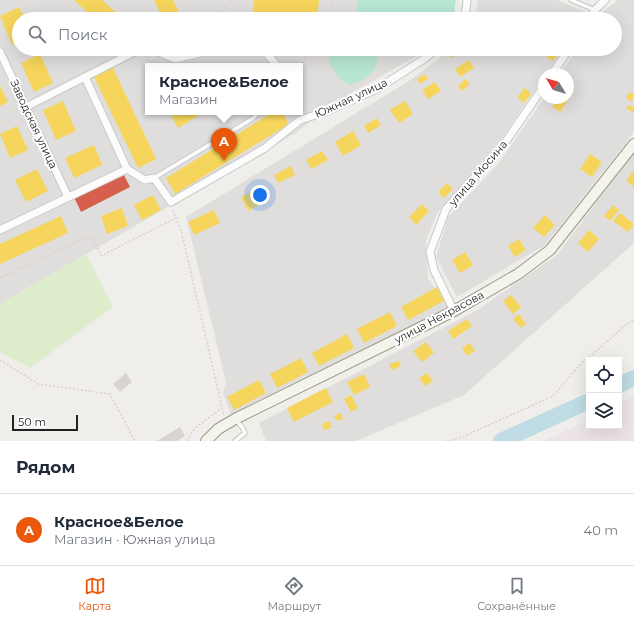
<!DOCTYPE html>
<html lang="ru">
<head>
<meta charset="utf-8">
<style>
  :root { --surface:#fff; --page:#f2f2f3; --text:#1f2937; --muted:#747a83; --line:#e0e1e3; --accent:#ea580c }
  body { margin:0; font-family:Montserrat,sans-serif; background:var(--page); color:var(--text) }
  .controls { position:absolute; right:12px; bottom:12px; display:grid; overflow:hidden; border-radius:0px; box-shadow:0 4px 16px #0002 }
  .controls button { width:36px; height:36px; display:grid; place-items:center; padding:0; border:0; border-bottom:1px solid var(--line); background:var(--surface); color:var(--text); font:20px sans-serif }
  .compass { position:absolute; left:538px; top:68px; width:36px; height:36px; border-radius:50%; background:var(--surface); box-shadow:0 4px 16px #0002; rotate:308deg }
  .scale { position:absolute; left:12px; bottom:10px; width:66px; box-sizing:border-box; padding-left:4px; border:2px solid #222; border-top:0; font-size:11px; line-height:14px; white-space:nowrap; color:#222; -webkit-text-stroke:3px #fff; paint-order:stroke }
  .you { position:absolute; left:260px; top:195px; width:14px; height:14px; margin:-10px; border:3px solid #fff; border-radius:50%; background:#1a73e8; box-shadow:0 0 0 6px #1a73e833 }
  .badge { display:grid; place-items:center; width:26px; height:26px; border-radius:50%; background:var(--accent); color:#fff; font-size:13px; font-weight:700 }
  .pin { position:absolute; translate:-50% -33px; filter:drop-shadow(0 1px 2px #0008) }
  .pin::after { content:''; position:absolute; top:21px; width:14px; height:12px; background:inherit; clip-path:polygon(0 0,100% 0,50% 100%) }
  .popup { position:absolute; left:145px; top:63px; width:158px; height:52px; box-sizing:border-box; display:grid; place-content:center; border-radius:0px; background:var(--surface); filter:drop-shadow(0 1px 3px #0005); font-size:13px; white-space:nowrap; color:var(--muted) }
  .popup b { font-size:15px; color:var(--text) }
  .popup::after { content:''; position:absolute; left:50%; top:100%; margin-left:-8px; border:8px solid transparent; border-top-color:var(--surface) }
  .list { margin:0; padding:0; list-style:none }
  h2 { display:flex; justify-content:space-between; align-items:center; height:52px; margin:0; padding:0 16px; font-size:17px }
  h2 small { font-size:13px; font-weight:400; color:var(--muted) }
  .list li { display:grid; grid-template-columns:26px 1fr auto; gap:12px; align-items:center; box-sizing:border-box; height:72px; padding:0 16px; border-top:1px solid var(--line) }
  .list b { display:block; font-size:15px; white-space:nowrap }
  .list p { margin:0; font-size:13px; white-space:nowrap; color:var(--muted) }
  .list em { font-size:13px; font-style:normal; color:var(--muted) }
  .icon { flex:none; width:22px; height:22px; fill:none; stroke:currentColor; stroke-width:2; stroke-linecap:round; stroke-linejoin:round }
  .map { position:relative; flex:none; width:634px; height:441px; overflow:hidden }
  .search { position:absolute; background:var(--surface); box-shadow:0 4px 16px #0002; left:12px; right:12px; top:12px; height:44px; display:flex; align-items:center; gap:10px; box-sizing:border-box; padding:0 14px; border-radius:22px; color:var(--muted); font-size:15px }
  .sheet { height:124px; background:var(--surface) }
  nav { display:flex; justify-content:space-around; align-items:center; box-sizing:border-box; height:56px; border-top:1px solid var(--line); background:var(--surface); font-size:11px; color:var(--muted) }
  nav a { display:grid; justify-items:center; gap:2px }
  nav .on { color:var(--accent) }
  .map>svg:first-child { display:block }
  .residential { fill:#dfdedc; fill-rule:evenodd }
  .industrial { fill:#ede4e9 }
  .grass { fill:#ddeccb }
  .pitch { fill:#b7e6d2 }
  .homes { fill:#f6d55c }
  .shops { fill:#d6604d }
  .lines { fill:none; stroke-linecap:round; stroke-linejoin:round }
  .river { stroke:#bfdbe3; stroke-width:16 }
  .building { fill:#d7d4d2 }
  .service-casing { stroke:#c9c8c7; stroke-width:5.5 }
  .minor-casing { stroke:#c9c8c7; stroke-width:9 }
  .secondary-casing { stroke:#999a82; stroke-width:12 }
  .path { stroke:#dccecd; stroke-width:1.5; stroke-dasharray:2 2; stroke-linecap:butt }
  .service { stroke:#fdfcfc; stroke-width:3.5 }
  .minor { stroke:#fdfcfc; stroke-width:7 }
  .secondary { stroke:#f4f4ed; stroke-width:10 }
  .labels { text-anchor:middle; stroke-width:4; stroke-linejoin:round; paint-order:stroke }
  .street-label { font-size:11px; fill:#222; stroke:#fff }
</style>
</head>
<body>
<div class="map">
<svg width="634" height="441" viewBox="0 0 634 441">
  <rect width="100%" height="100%" fill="#f0eeeb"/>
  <g class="residential">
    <path d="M0 0H455L454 19H19V49H429L327 107 296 133 0 304ZM148 66H300V112H148Z"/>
    <polygon points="478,0 557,0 588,13 584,19 475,19"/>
    <polygon points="618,0 634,0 634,131 626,143 545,245 457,297 436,257 448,217 499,163 544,98 568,98 568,74 560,74 577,49 615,49 615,19 598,19 603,12"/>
    <polygon points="451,49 563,49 546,74 544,74 544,77 497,145 438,212 426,240 428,279 449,307 231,415 223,393 226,382 186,217 409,81"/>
    <polygon points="634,152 634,243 464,395 356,441 266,441 259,423 476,311 557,255"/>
  </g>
  <polygon class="industrial" points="634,396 634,441 543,441 589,419 589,426 619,426 619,404"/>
  <polygon class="grass" points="86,254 113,307 30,368 0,352 0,304"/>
  <g class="pitch">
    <polygon points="357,0 456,0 453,19 356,19"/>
    <path d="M331 49H398L378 53 375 70 364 79 350 85C338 79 334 71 329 60Z"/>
  </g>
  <g class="homes">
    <polygon points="74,0 102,0 123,19 95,19"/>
    <polygon points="154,0 173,0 182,19 163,19"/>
    <polygon points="254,0 319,0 317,19 252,19"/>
    <polygon points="19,7 25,19 19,19 19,42 12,45 0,16"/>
    <polygon points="487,14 494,19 483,19"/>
    <polygon points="177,49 196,49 180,56"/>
    <polygon points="456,49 459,49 461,52 452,58 449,53"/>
    <polygon points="546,49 562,49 553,61 542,54"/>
    <polygon points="40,54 53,83 34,92 21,63"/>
    <polygon points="469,60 474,68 460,77 455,69"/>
    <polygon points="112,66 156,159 138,168 93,75"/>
    <polygon points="425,74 428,79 420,84 417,79"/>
    <polygon points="465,79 470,83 463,91 458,86"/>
    <polygon points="435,82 441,91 428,99 422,90"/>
    <polygon points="0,86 8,102 0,106"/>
    <polygon points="525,88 531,94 524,103 517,97"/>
    <polygon points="630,92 634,95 631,102 626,98"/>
    <polygon points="568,96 570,97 560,112 552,107 558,98 568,98"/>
    <polygon points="63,101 76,131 56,140 43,110"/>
    <polygon points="405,101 413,114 399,123 390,110"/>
    <polygon points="629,105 632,107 634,105 634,113 626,108"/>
    <polygon points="171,112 204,112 178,128 170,113"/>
    <polygon points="273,112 282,112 289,124 175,194 166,178"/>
    <polygon points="377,118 381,125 368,133 364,126"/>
    <polygon points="17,126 28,150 10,158 0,134"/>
    <polygon points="353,131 361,145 343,156 335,142"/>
    <polygon points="94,145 102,165 74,178 65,158"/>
    <polygon points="322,151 328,160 311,169 306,160"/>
    <polygon points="590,154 602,162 592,177 580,169"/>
    <polygon points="291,166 295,175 278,183 274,175"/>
    <polygon points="37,169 48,191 26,202 15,180"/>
    <polygon points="634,170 634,187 626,181"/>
    <polygon points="447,183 453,189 444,198 438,192"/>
    <polygon points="261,186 268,200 248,211 241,197"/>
    <polygon points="153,195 161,210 142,220 134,205"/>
    <polygon points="422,204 429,211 416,225 409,217"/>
    <polygon points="613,205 619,210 610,221 604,216"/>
    <polygon points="122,208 128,226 107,234 101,216"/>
    <polygon points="214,210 220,223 194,235 188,222"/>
    <polygon points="620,213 634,224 628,232 613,221"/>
    <polygon points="545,215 555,225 544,237 533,228"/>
    <polygon points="61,216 68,233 0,264 0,244"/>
    <polygon points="589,230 599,239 588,252 578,243"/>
    <polygon points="519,239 526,250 515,257 508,246"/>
    <polygon points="465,252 473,265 460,273 452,260"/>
    <polygon points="437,287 444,301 408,320 401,307"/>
    <polygon points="511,295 521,307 513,314 503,301"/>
    <polygon points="390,312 397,326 364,343 357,329"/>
    <polygon points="519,314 526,324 521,328 513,319"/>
    <polygon points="467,319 472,326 453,339 448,331"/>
    <polygon points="347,334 354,348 319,366 312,353"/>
    <polygon points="426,342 434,353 422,362 413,351"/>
    <polygon points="470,343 475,351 467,356 462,348"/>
    <polygon points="301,358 308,372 277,388 270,374"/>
    <polygon points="399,361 401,366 392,370 389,364"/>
    <polygon points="427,373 433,381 425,386 419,378"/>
    <polygon points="364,374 370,387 354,395 347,382"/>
    <polygon points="259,380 266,393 234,410 227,397"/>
    <polygon points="326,388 333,402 294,422 287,408"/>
    <polygon points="351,395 358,408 351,412 344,399"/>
    <polygon points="341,413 343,419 337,421 334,416"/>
    <polygon points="329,421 332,427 324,430 322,424"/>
  </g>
  <polygon class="shops" points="123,173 130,187 81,212 74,197"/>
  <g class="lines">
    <g class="river">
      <polyline points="619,385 634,378"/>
      <polyline points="501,441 589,401"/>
    </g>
  </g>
  <g class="building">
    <polygon points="126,373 132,382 120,392 113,384"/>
    <polygon points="180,427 185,436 177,441 157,441"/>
  </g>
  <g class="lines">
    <defs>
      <g id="service">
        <polyline points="571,0 595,10"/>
        <polyline points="154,178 252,119 260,112"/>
        <polyline points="235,441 245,433 242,427 236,420"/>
      </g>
      <g id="minor">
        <polyline points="463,19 466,10 467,0"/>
        <polyline points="589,19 595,10 605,0"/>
        <polyline points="152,49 175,59 216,49"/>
        <polyline points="263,49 277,66"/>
        <polyline points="0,52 68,197"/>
        <polyline points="552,74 569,49"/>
        <polyline points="85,77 127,169"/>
        <polyline points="26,107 140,49"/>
        <polyline points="0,230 127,169 145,180 154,178 171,202 265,148 300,120 325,112 377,89 424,59 436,49"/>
        <polyline points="454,311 434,270 430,252 446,209 502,147 544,86"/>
      </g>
      <polyline id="secondary" points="206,441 218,429 235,419 454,311 518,274 550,250 634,144"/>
    </defs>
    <use href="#service" class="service-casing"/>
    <use href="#minor" class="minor-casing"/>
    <use href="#secondary" class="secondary-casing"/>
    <g class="path">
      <polyline points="218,19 230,0"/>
      <polyline points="329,19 332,0"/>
      <polyline points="299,66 312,49"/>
      <polyline points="173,210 182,234 224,416"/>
      <polyline points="0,278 84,238 94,240 101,256 176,218"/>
      <polyline points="0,360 38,384 110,394 135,441"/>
      <polyline points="187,441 195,428 222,408"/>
      <polyline points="447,441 460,438 553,396 579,366 628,323 634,320"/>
    </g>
    <use href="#service" class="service"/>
    <use href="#minor" class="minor"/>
    <use href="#secondary" class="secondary"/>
  </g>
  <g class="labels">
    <g class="street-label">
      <text transform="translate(351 98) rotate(-25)" y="4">Южная улица</text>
      <text transform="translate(34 124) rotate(65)" y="4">Заводская улица</text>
      <text transform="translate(478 173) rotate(-49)" y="4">улица Мосина</text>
      <text transform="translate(439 317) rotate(-28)" y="4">улица Некрасова</text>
    </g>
  </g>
</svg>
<div class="controls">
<button><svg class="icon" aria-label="locate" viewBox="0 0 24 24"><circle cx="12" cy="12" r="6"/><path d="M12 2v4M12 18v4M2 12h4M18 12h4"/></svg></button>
<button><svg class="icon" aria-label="layers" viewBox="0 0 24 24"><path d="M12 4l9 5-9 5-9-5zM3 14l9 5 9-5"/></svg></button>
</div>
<svg class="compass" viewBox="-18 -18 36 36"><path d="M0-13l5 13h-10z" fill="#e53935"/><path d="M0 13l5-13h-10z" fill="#747a83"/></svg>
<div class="scale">50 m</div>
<div class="you"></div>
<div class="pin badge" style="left:224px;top:161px">A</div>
<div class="popup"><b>Красное&amp;Белое</b>Магазин</div>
<div class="search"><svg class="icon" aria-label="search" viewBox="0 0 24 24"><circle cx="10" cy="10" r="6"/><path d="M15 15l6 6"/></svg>Поиск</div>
</div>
<section class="sheet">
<h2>Рядом<small></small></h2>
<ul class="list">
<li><span class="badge">A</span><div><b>Красное&amp;Белое</b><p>Магазин · Южная улица</p></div><em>40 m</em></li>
</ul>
</section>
<nav>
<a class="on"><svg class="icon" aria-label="map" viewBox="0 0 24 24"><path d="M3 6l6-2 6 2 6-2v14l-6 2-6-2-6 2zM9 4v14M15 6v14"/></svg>Карта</a>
<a><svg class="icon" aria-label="directions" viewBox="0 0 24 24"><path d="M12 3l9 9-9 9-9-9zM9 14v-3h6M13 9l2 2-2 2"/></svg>Маршрут</a>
<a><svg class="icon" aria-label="saved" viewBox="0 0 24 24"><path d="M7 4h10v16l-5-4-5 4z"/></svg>Сохранённые</a>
</nav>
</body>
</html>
